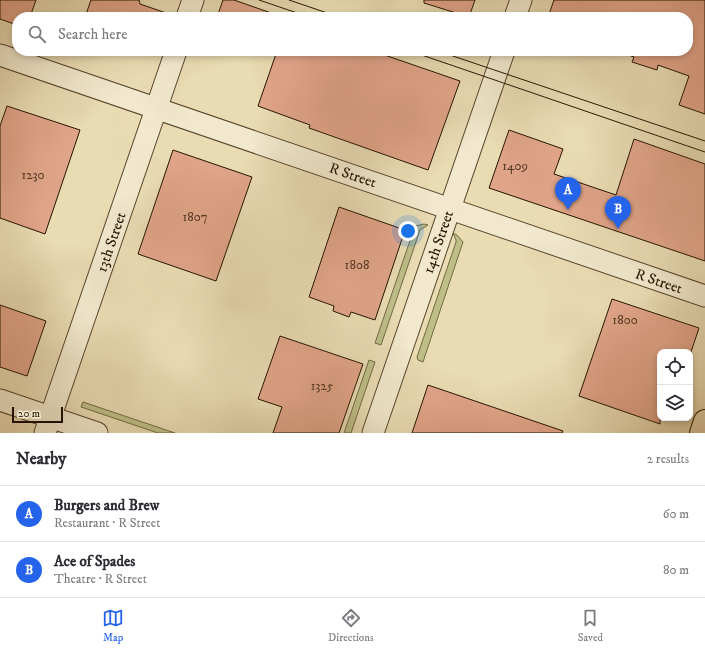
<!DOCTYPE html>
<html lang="en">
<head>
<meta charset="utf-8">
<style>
  :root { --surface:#fff; --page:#f2f2f3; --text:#2b2b33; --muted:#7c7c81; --line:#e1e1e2; --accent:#2563eb }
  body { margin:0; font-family:"IM FELL DW Pica",serif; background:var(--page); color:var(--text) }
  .controls { position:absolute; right:12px; bottom:12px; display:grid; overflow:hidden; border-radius:8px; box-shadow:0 2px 6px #0003 }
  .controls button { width:36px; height:36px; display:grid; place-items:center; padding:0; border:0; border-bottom:1px solid var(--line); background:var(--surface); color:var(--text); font:20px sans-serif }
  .scale { position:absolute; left:12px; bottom:10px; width:51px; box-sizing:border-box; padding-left:4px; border:2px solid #261501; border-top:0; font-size:11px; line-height:14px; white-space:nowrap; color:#261501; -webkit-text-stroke:3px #f1e8cd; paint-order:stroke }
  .you { position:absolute; left:408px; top:231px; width:14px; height:14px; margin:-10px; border:3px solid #fff; border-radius:50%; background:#1a73e8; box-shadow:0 0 0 6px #1a73e833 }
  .badge { display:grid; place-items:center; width:26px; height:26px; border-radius:50%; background:var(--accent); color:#fff; font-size:13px; font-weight:700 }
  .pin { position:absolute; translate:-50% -33px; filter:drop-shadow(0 1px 2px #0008) }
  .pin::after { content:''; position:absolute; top:21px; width:14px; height:12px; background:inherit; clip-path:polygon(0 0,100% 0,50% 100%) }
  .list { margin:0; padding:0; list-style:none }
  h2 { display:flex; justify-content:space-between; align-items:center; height:52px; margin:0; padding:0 16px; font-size:17px }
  h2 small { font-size:13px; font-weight:400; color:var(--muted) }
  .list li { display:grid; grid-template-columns:26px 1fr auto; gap:12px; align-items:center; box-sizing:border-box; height:56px; padding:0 16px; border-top:1px solid var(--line) }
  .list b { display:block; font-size:15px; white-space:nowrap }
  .list p { margin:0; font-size:13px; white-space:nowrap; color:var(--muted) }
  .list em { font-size:13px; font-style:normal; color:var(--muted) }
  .icon { flex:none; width:22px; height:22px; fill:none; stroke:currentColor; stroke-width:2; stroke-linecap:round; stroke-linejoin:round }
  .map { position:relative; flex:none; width:705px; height:433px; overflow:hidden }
  .search { position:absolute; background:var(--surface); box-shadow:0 2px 6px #0003; left:12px; right:12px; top:12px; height:44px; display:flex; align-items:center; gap:10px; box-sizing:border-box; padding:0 14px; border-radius:16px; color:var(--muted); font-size:15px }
  .sheet { height:164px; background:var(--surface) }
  nav { display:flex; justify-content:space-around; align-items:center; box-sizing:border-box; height:56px; border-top:1px solid var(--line); background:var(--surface); font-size:11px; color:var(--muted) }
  nav a { display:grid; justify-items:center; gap:2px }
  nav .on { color:var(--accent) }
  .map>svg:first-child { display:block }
  .green { fill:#bdbe88; stroke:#726a44 }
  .building { fill:#e0a488; stroke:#261501 }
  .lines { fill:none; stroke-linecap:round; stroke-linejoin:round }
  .minor-casing { stroke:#57462d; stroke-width:23 }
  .major-casing { stroke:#261501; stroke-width:24 }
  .minor { stroke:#f1e8cd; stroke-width:21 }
  .major { stroke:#e9dbb2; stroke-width:22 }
  .tram { stroke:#261501; stroke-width:1 }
  .labels { text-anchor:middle; stroke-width:3; stroke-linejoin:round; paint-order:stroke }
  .number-label { font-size:13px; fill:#543923 }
  .street-label { font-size:15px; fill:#261501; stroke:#f1e8cd }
</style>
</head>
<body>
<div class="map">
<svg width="705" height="433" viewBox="0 0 705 433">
  <rect width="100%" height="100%" fill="#e9dbb2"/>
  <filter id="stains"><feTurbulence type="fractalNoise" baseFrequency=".005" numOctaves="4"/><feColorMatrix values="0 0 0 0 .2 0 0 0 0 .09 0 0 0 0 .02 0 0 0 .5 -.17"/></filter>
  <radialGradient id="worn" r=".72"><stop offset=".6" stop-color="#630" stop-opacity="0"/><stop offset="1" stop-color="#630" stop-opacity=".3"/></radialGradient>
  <g class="green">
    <polygon points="424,224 428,225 420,230 381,345 375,343 415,226"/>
    <polygon points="453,233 457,235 463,242 423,362 418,360 417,357 456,242 456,240"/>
    <polygon points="369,360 375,362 351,433 344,433"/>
    <polygon points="83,402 175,433 158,433 81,407"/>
  </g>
  <g class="building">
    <polygon points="0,0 36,0 30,17 17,17 17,25 0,19"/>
    <polygon points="91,0 139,0 140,4 172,15 172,17 85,17"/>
    <polygon points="223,0 234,0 277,15 277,17 217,17"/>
    <polygon points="424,0 475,0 469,17 424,3"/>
    <polygon points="554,0 705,0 705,114 679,105 689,76 658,65 657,70 632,62 634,57 623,53 624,51 688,51 688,17 548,17"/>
    <polygon points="277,51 373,51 460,81 428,170 309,128 310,125 258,106"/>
    <polygon points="7,106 80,130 45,234 0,218 0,126"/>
    <polygon points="509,130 563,149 554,174 616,195 634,139 705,164 705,261 489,188"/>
    <polygon points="173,150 252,177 216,281 138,254"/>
    <polygon points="339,207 405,230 375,320 351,312 349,317 333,311 334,306 309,297"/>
    <polygon points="612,299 699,328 691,352 660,352 660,424 579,396"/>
    <polygon points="0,305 46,321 27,376 0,367"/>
    <polygon points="280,336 363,364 339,433 273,433 282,407 258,399"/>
    <polygon points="428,385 563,431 562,433 412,433"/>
  </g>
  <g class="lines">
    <defs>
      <g id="minor">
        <polyline points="187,17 193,0"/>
        <polyline points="515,17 521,0"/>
        <polyline points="0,55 705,296"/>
        <polyline points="0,400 97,433"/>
        <polyline points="45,433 176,51"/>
        <polyline points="373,433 504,51"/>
      </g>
      <polyline id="major" points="701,433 705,421"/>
    </defs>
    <use href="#minor" class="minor-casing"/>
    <use href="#major" class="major-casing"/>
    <use href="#minor" class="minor"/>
    <use href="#major" class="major"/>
    <g class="tram">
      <polyline points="259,0 309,17"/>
      <polyline points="289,0 339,17"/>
      <polyline points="410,51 705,152"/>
      <polyline points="438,51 705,141"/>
    </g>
  </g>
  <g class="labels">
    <g class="number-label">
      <text x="515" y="170">1409</text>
      <text x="33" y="179">1230</text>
      <text x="195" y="221">1807</text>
      <text x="357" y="269">1808</text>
      <text x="625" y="324">1800</text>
      <text x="322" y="390">1325</text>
    </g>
    <g class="street-label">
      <text transform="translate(353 175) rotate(19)" y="5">R Street</text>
      <text transform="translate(111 242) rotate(-71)" y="5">13th Street</text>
      <text transform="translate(438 242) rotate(-71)" y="5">14th Street</text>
      <text transform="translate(659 281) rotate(19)" y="5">R Street</text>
    </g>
  </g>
  <rect width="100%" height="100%" filter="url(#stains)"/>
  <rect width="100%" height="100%" fill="url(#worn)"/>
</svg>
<div class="controls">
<button><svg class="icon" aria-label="locate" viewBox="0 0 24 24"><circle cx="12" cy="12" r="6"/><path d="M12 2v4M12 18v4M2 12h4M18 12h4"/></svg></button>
<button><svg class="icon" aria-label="layers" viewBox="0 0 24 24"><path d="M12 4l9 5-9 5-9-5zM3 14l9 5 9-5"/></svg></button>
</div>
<div class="scale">20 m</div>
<div class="you"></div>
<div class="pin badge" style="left:568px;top:210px">A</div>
<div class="pin badge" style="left:618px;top:229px">B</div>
<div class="search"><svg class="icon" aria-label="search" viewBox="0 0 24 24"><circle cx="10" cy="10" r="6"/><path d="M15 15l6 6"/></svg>Search here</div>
</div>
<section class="sheet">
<h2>Nearby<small>2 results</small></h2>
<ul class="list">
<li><span class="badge">A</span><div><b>Burgers and Brew</b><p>Restaurant · R Street</p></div><em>60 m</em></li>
<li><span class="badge">B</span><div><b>Ace of Spades</b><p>Theatre · R Street</p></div><em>80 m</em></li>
</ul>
</section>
<nav>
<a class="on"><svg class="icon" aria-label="map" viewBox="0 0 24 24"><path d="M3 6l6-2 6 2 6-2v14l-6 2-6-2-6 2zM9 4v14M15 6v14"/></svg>Map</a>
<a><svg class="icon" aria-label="directions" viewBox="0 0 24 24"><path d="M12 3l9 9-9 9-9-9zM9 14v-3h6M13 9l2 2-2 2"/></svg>Directions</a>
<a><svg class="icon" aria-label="saved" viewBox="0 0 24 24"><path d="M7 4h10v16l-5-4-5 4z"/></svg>Saved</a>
</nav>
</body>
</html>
